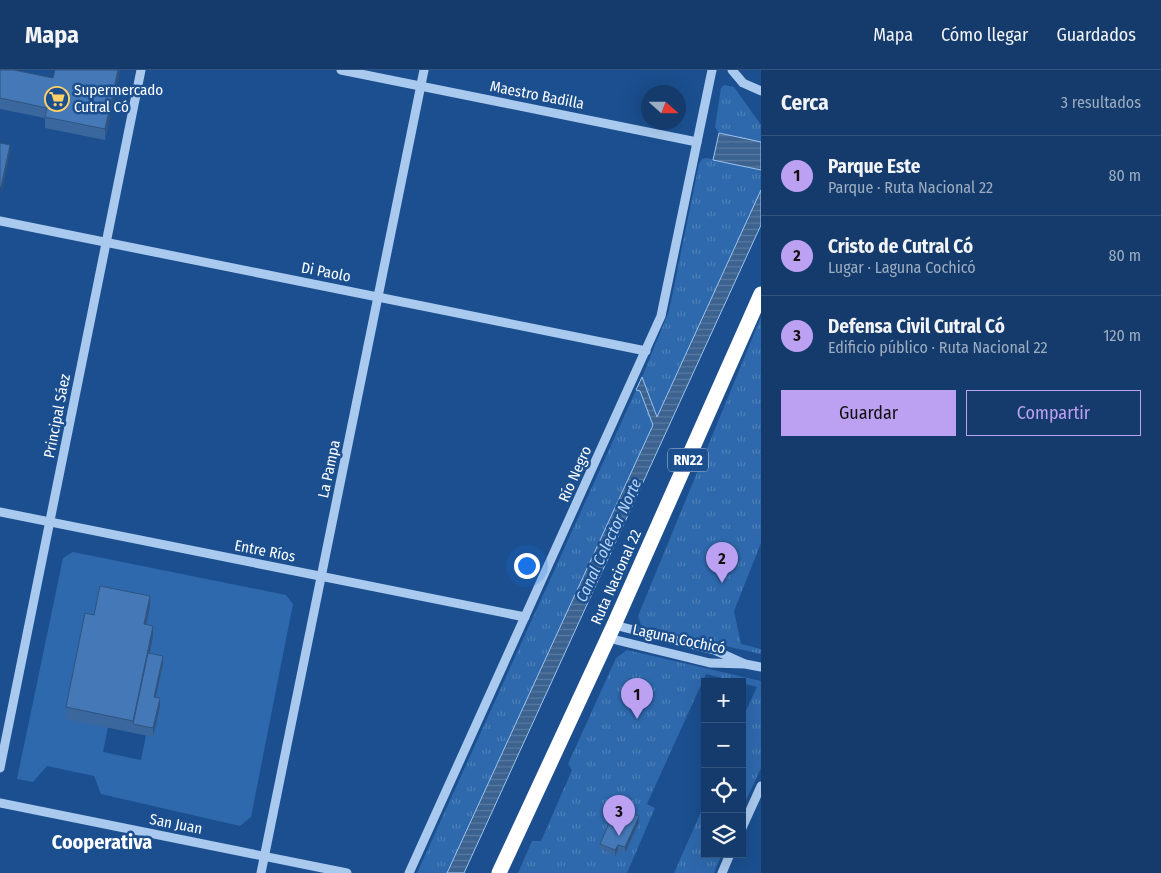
<!DOCTYPE html>
<html lang="es">
<head>
<meta charset="utf-8">
<style>
  :root { --surface:#143b6b; --page:#214673; --text:#f1f3f6; --muted:#9dadc1; --line:#33557e; --accent:#bca0f2 }
  body { margin:0; font-family:"Fira Sans Condensed",sans-serif; background:var(--page); color:var(--text) }
  .controls { position:absolute; right:15px; bottom:15px; display:grid; overflow:hidden; border-radius:0px; box-shadow:0 5px 20px #0002 }
  .controls button { width:45px; height:45px; display:grid; place-items:center; padding:0; border:0; border-bottom:1px solid var(--line); background:var(--surface); color:var(--text); font:25px sans-serif }
  .compass { position:absolute; left:641px; top:15px; width:45px; height:45px; border-radius:50%; background:var(--surface); box-shadow:0 5px 20px #0002; rotate:111deg }
  .you { position:absolute; left:526px; top:495px; width:18px; height:18px; margin:-12px; border:4px solid #fff; border-radius:50%; background:#1a73e8; box-shadow:0 0 0 8px #1a73e833 }
  .badge { display:grid; place-items:center; width:32px; height:32px; border-radius:50%; background:var(--accent); color:#111; font-size:16px; font-weight:700 }
  .pin { position:absolute; translate:-50% -41px; filter:drop-shadow(0 1px 2px #0008) }
  .pin::after { content:''; position:absolute; top:26px; width:18px; height:15px; background:inherit; clip-path:polygon(0 0,100% 0,50% 100%) }
  .list { margin:0; padding:0; list-style:none }
  h2 { display:flex; justify-content:space-between; align-items:center; height:65px; margin:0; padding:0 20px; font-size:21px }
  h2 small { font-size:16px; font-weight:400; color:var(--muted) }
  .list li { display:grid; grid-template-columns:32px 1fr auto; gap:15px; align-items:center; box-sizing:border-box; height:80px; padding:0 20px; border-top:1px solid var(--line) }
  .list b { display:block; font-size:19px; white-space:nowrap }
  .list p { margin:0; font-size:16px; white-space:nowrap; color:var(--muted) }
  .list em { font-size:16px; font-style:normal; color:var(--muted) }
  .actions { display:flex; gap:10px; padding:15px 20px }
  .actions a { flex:1; padding:11px 0; border:1px solid var(--accent); border-radius:0px; text-align:center; font-size:18px; color:var(--accent) }
  .actions .main { background:var(--accent); color:#111 }
  .icon { flex:none; width:28px; height:28px; fill:none; stroke:currentColor; stroke-width:2; stroke-linecap:round; stroke-linejoin:round }
  .map { position:relative; flex:none; width:761px; height:803px; overflow:hidden }
  header { display:flex; align-items:center; gap:30px; box-sizing:border-box; height:70px; padding:0 25px; background:var(--surface); border-bottom:1px solid var(--line) }
  header strong { font-size:24px }
  nav { display:flex; gap:28px; margin-inline-start:auto; font-size:18px }
  main { display:flex }
  aside { flex:1; background:var(--surface) }
  .map>svg:first-child { display:block }
  .grass { fill:url(#grass-tufts) }
  .garden { fill:#2e69ad; fill-rule:evenodd }
  .water { fill:url(#water-rules); stroke:#9cc4f0 }
  .lines { fill:none; stroke-linecap:round; stroke-linejoin:round }
  .minor { stroke:#a9c9ee; stroke-width:9 }
  .highway { stroke:#fff; stroke-width:15 }
  .wall { fill:#3a679d }
  .shaded-wall { fill:#305480 }
  .building { fill:#4478b7; stroke:#305480 }
  .labels { text-anchor:middle; stroke-width:5; stroke-linejoin:round; paint-order:stroke }
  .shield { fill:#1b4f8f; stroke:#bbcadd; stroke-width:1 }
  .shield-label { font-size:14px; font-weight:bold; fill:#fff }
  .poi-label { font-size:15px; fill:#fff; stroke:#1b4f8f; text-anchor:start }
  .street-label { font-size:15px; fill:#fff; stroke:#1b4f8f }
  .water-label { font-size:16px; font-style:italic; fill:#b5d3f5; stroke:#1b4f8f }
  .district-label { font-size:20px; font-weight:bold; fill:#fff; stroke:#1b4f8f }
</style>
</head>
<body>
<header>
<strong>Mapa</strong>
<nav><a>Mapa</a><a>Cómo llegar</a><a>Guardados</a></nav>
</header>
<main>
<div class="map">
<svg width="761" height="803" viewBox="0 0 761 803">
  <defs>
    <pattern id="grass-tufts" width="24" height="20" patternUnits="userSpaceOnUse" patternTransform="scale(1.25)"><rect width="24" height="20" fill="#2e69ad"/><path d="M3 7l-1-3M5 7V3M7 7l1-3M15 17l-1-3M17 17v-4M19 17l1-3" fill="none" stroke="#4d80b9"/></pattern>
    <pattern id="water-rules" width="6" height="5" patternUnits="userSpaceOnUse" patternTransform="scale(1.25)"><rect width="6" height="5" fill="#3c6290"/><path d="M0 2.5h6" fill="none" stroke="#597aa1"/></pattern>
  </defs>
  <rect width="100%" height="100%" fill="#1b4f8f"/>
  <g class="grass">
    <polygon points="724,15 734,17 761,55 761,72 719,63 715,57 721,18"/>
    <polygon points="707,88 761,100 761,120 657,347 642,307 669,241 699,94 702,89"/>
    <polygon points="761,247 761,473 734,541 741,574 761,579 761,584 646,558 641,555 638,546"/>
    <polygon points="636,320 640,320 653,355 447,803 417,803"/>
    <polygon points="627,580 761,611 761,698 742,739 742,649 757,617 706,604 647,734 655,738 627,803 518,803 532,771 541,771 572,700 568,694 616,588"/>
    <polygon points="705,733 705,784 722,784 714,803 674,803"/>
  </g>
  <path class="garden" d="M73 482 286 525 293 534 251 747 240 756 101 724 94 706 47 696 33 712 17 709 63 488ZM108 657 146 665 141 690 103 682Z"/>
  <g class="water">
    <polygon points="719,63 761,72 761,100 713,90"/>
    <polygon points="761,120 761,155 464,803 447,803 653,355 640,321 636,320 642,307 657,347"/>
  </g>
  <g class="lines">
    <g class="minor">
      <polyline points="341,0 697,72"/>
      <polyline points="732,0 743,13 761,21"/>
      <polyline points="0,151 646,281"/>
      <polyline points="0,442 525,547"/>
      <polyline points="614,555 714,580 743,593"/>
      <polyline points="608,568 710,593 745,594 761,597"/>
      <polyline points="0,698 141,0"/>
      <polyline points="0,733 347,803"/>
      <polyline points="742,758 761,716"/>
      <polyline points="261,803 424,0"/>
      <polyline points="409,803 661,246 712,0"/>
      <polyline points="722,803 730,784"/>
    </g>
    <polyline class="highway" points="499,803 614,555 761,224"/>
  </g>
  <g class="wall">
    <polygon points="0,0 53,8 55,0 120,0 105,70 45,58 45,48 0,39"/>
    <polygon points="150,537 146,555 153,567 149,583 163,594 156,627 160,636 153,667 66,649 66,637"/>
    <polygon points="633,743 633,744 639,752 625,783 618,780 615,786 600,779 600,774"/>
  </g>
  <g class="shaded-wall">
    <polygon points="118,0 120,0 105,70 105,59"/>
    <polygon points="10,75 10,84 1,126 1,117"/>
    <polygon points="150,526 150,537 144,565 144,554"/>
    <polygon points="153,556 153,567 135,654 133,654 133,651"/>
    <polygon points="163,586 163,594 154,635 154,627"/>
    <polygon points="160,628 160,636 153,667 153,658"/>
    <polygon points="639,746 639,752 625,783 625,777"/>
    <polygon points="618,775 618,780 615,786 615,780"/>
  </g>
  <g class="building">
    <polygon points="0,0 14,0 53,8 55,0 118,0 105,59 45,47 47,38 0,28"/>
    <polygon points="0,73 10,75 1,117 0,117"/>
    <polygon points="100,516 150,526 144,554 153,556 133,651 66,637 85,543 94,545"/>
    <polygon points="148,583 163,586 154,627 160,628 153,658 133,654"/>
    <polygon points="619,730 633,737 631,743 639,746 625,777 618,775 615,780 600,774"/>
  </g>
  <defs>
    <symbol id="supermarket-ring" viewBox="-11 -11 22 22"><circle r="9.5" fill="#1b4f8f" stroke="#ffd166" stroke-width="1.5"/><path d="M-6-5.5h2.5l.6 2H6L4.5 2H-2.5L-4.4-4H-6ZM-1.5 3.2a1.3 1.3 0 1 0 .1 0ZM3 3.2a1.3 1.3 0 1 0 .1 0Z" fill="#ffd166"/></symbol>
  </defs>
  <g fill-rule="evenodd">
    <use href="#supermarket-ring" x="43" y="15" width="28" height="28"/>
  </g>
  <g class="labels">
    <rect class="shield" x="668" y="378.5" width="40" height="23" rx="4"/>
    <g class="shield-label">
      <text x="688" y="395">RN22</text>
    </g>
    <g class="poi-label">
      <text x="74" y="25">Supermercado<tspan x="74" dy="17">Cutral Có</tspan></text>
    </g>
    <g class="street-label">
      <text transform="translate(537 25) rotate(11)" y="5">Maestro Badilla</text>
      <text transform="translate(326 202) rotate(11)" y="5">Di Paolo</text>
      <text transform="translate(57 346) rotate(-79)" y="5">Principal Sáez</text>
      <text transform="translate(329 399) rotate(-78)" y="5">La Pampa</text>
      <text transform="translate(575 404) rotate(-66)" y="5">Río Negro</text>
      <text transform="translate(265 481) rotate(11)" y="5">Entre Ríos</text>
      <text transform="translate(616 507) rotate(-66)" y="5">Ruta Nacional 22</text>
      <text transform="translate(679 569) rotate(12)" y="5">Laguna Cochicó</text>
      <text transform="translate(176 754) rotate(11)" y="5">San Juan</text>
    </g>
    <g class="water-label">
      <text transform="translate(608 470) rotate(-65)" y="6">Canal Colector Norte</text>
    </g>
    <g class="district-label">
      <text x="102" y="779">Cooperativa</text>
    </g>
  </g>
</svg>
<div class="controls">
<button>+</button>
<button>−</button>
<button><svg class="icon" aria-label="locate" viewBox="0 0 24 24"><circle cx="12" cy="12" r="6"/><path d="M12 2v4M12 18v4M2 12h4M18 12h4"/></svg></button>
<button><svg class="icon" aria-label="layers" viewBox="0 0 24 24"><path d="M12 4l9 5-9 5-9-5zM3 14l9 5 9-5"/></svg></button>
</div>
<svg class="compass" viewBox="-18 -18 36 36"><path d="M0-13l5 13h-10z" fill="#e53935"/><path d="M0 13l5-13h-10z" fill="#9dadc1"/></svg>
<div class="you"></div>
<div class="pin badge" style="left:637px;top:649px">1</div>
<div class="pin badge" style="left:722px;top:513px">2</div>
<div class="pin badge" style="left:619px;top:766px">3</div>
</div>
<aside>
<h2>Cerca<small>3 resultados</small></h2>
<ul class="list">
<li><span class="badge">1</span><div><b>Parque Este</b><p>Parque · Ruta Nacional 22</p></div><em>80 m</em></li>
<li><span class="badge">2</span><div><b>Cristo de Cutral Có</b><p>Lugar · Laguna Cochicó</p></div><em>80 m</em></li>
<li><span class="badge">3</span><div><b>Defensa Civil Cutral Có</b><p>Edificio público · Ruta Nacional 22</p></div><em>120 m</em></li>
</ul>
<div class="actions"><a class="main">Guardar</a><a>Compartir</a></div>
</aside>
</main>
</body>
</html>
